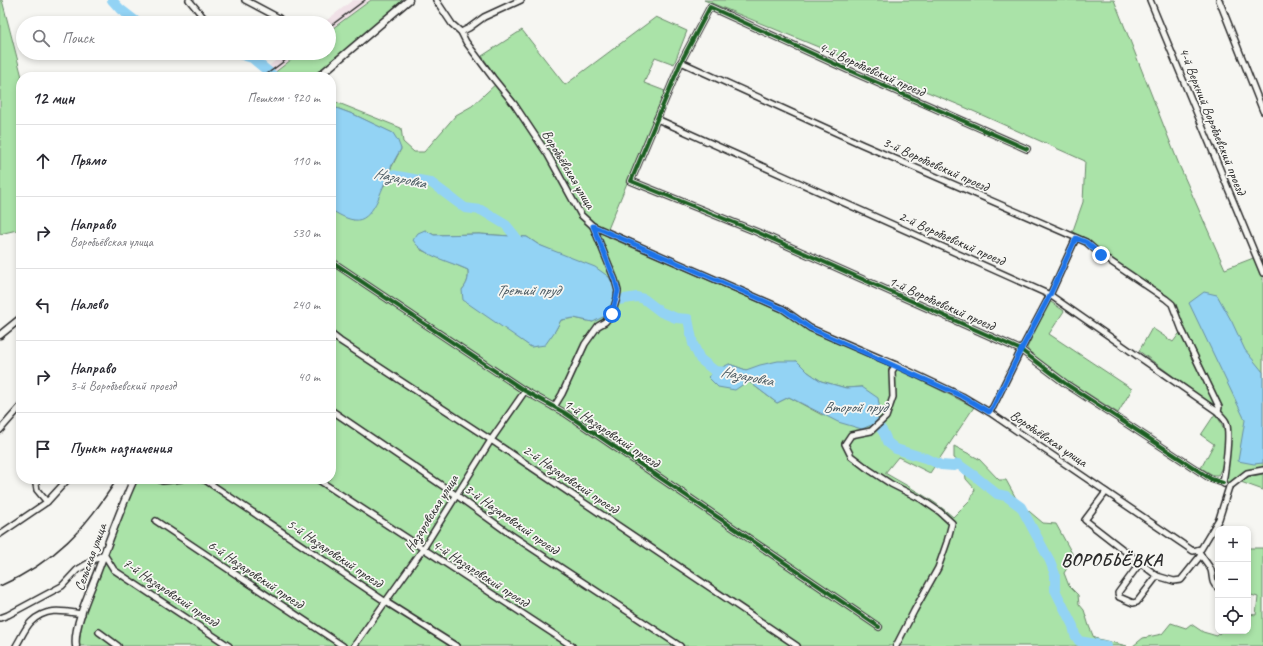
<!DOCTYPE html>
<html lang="ru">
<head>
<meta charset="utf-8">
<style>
  :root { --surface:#fff; --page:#f2f2f3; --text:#2b2b33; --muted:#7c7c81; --line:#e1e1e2 }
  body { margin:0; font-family:Caveat,sans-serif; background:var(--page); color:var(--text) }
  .controls { position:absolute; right:12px; bottom:12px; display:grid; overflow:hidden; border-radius:8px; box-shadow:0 2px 6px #0003 }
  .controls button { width:36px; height:36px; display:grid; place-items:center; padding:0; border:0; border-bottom:1px solid var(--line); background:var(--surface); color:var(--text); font:20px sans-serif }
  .stop { position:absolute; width:12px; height:12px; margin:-9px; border:3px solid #1a73e8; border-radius:50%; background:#fff }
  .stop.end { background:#1a73e8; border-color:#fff; box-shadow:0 1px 4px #0008 }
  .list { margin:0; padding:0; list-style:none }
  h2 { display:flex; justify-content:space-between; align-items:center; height:52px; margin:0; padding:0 16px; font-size:17px }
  h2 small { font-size:13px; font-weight:400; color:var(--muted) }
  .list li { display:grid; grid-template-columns:26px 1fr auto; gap:12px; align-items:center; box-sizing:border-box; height:72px; padding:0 16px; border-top:1px solid var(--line) }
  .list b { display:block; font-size:15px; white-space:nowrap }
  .list p { margin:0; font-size:13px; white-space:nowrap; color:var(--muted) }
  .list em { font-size:13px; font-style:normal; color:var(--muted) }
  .icon { flex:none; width:22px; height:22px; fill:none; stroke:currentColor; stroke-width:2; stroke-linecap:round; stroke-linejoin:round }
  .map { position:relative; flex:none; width:1263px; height:646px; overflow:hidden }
  .search { position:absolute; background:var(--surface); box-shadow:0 2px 6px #0003; left:16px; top:16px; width:320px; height:44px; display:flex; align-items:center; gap:10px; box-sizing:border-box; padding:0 14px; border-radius:22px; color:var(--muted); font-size:15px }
  .panel { position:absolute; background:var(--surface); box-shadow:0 2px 6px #0003; left:16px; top:72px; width:320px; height:412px; border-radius:16px }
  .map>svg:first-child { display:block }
  .built { fill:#f0e1e7 }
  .green { fill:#aae3a8; stroke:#6a876a; fill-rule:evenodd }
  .water { fill:#93d3f4; stroke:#6990a4 }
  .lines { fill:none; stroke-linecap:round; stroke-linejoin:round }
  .river { stroke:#93d3f4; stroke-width:10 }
  .minor-casing { stroke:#2b2b2b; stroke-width:8 }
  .tertiary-casing { stroke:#2b2b2b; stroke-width:9 }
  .minor { stroke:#f6f6f2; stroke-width:5 }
  .tertiary { stroke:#f6f6f2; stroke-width:6 }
  .rail { stroke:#2b2b2b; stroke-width:1.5 }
  .cycleway-casing { stroke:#f6f6f2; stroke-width:6 }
  .cycleway { stroke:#1b5e20; stroke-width:4 }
  .route { stroke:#1a73e8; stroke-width:5 }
  .labels { text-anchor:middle; stroke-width:3.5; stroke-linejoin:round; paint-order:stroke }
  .street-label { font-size:14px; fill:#2b2b2b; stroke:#f6f6f2 }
  .water-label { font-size:15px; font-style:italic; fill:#45555d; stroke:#f6f6f2 }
  .district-label { font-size:18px; font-weight:bold; letter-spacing:1px; fill:#2b2b2b; stroke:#f6f6f2 }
</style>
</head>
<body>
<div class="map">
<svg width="1263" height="646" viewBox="0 0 1263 646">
  <rect width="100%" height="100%" fill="#f6f6f2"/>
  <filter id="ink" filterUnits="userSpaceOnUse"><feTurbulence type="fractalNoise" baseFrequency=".025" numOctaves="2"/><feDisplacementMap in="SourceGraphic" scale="8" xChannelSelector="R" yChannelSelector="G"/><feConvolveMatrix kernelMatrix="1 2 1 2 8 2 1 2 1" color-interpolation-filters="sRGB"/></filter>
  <g filter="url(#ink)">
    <g class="built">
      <polygon points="353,0 371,0 329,31 329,23 323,23"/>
      <polygon points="285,53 300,53 269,77 255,77"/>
    </g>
    <g class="green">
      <polygon points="0,0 2,0 22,77 21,77 21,229 0,234"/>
      <polygon points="371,0 405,0 313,77 269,77 300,53 329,53 329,31"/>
      <polygon points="704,0 1114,0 1180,167 1225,269 1256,257 1263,273 1263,470 1247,473 1229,487 1223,483 1226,422 1218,412 1219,407 1215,407 1139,351 1152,328 1173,342 1182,330 1172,305 1086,242 1071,236 1083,202 1085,161 964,107"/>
      <path d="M656 17 687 31 674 64 655 57 644 83 665 91 608 229V237L782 312 809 330 898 369 974 407 930 473 898 457 885 473C909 487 933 499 953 517L971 499 975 489 966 479 964 465 954 458V446L979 459 999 480H1006L1017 500 1030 512 1043 523 1056 524 1074 557 1064 573 1069 586 1078 595 1079 604 1084 610 1089 626 1094 638 1127 646H79L81 626 84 616 104 560 137 479H152L158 482 160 479H331V210L354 220 384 186 388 174 401 149 392 133 355 115 331 106V100L401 128 403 142 414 152H424L456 115 472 106 499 81 482 56 522 30 565 85ZM425 230 434 235 479 234 527 237 539 245 559 254 593 322 574 318 561 320 555 331 531 347 515 335 462 290C467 284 469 279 468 270L421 250ZM797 361 808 372 821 381 846 388 862 387 822 415 789 397 777 403 748 381 729 364 746 370Z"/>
      <polygon points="1048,302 1051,302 1064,311 1049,334 1132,389 1118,413 1065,379 1029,352 1027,348"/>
      <path d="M1215 414C1217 418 1221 421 1222 425 1229 441 1226 461 1218 475H1213L1201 468 1214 444 1201 435Z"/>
      <polygon points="1263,474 1263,490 1238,481 1248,477"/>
      <polygon points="1249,548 1263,548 1263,646 1133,646 1143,638 1162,634 1171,623 1186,628 1191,624 1203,632 1217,636 1222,631 1248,631 1248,614 1256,615 1258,597 1248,594 1248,550"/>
    </g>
    <g class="water">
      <path d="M331 106 355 115 393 133 398 141 401 149C396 157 391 166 388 174 382 188 373 223 354 220 346 219 338 214 331 210Z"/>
      <path d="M425 230 434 235 479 234 527 237 539 245 595 267 609 277 615 288 612 301 605 316 593 322 574 318 561 320 555 331 545 345 531 347 463 300 462 290C467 284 469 279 468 270 452 262 422 256 413 240L418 233Z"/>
      <polygon points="1204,292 1217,295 1232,322 1245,350 1263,372 1263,463 1254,464 1238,461 1245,420 1189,303"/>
      <polygon points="778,361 797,361 808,372 821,381 846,388 862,387 878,398 880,410 876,423 862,429 838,422 789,397 777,403 748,381 735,390 718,387 708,377 715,371 729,364 746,370 760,365"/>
    </g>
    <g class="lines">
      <g class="river">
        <polyline points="112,0 120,9 138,23"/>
        <polyline points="236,53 252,58 275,77"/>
        <polyline points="376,172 430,182 465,208 481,210 506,225 515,236 522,248"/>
        <polyline points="599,296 612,301 637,297 644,299 661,312 676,318 688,319 693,344 700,359 715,371 728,372"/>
        <path d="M864 415C876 423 884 428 887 442L896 449 928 459 941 465 954 466 958 464 975 476 997 494 1006 496 1021 507 1050 561 1055 574V590L1073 626 1075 635 1079 641 1107 646"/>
      </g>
      <defs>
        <g id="minor">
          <polyline points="189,0 204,18 212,23"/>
          <polyline points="245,0 279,18"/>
          <polyline points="436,0 452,24 461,32 466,42 493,78 514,104 548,155 581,215 593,226 783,309 810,328 896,365 962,396 989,412 1193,551 1201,549 1219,519 1229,487 1247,473 1263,470"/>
          <polyline points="1150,0 1263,273"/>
          <polyline points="1219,0 1263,111"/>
          <polyline points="461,32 469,28 484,17 521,0"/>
          <path d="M681 62 861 144 1086 242 1101 255 1166 299 1172 304 1182 330 1219 407 1218 412C1220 415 1225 419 1226 422 1231 433 1225 470 1223 483L1224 484"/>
          <polyline points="657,119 1050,295 1218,412"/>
          <polyline points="1027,149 846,69 710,7 681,62 631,181 757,232 1021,350 1066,384 1211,479 1223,483"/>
          <polyline points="331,261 525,391 565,413 879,627"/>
          <polyline points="331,334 340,341 491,440 797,646"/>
          <polyline points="896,365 892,371 893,397 886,417 871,431 851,435 845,444 851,456 868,469 891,484 921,499 940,512 952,523 947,542 938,568 914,611 896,646"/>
          <polyline points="554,407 562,394 585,344 598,326 605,322 612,314 617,298 618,291 615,280 593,226"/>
          <polyline points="331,410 456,495 510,534 680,646"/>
          <polyline points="989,412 993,407 1021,350 1050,295 1076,238"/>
          <polyline points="0,430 21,406"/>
          <polyline points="35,479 37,490 47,502"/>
          <polyline points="158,479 162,481 181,479"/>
          <polyline points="201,479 205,480 386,602 456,646"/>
          <polyline points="317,479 572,646"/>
          <polyline points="1106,492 1085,520 1157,576 1174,581 1181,580 1201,555 1198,550"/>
          <polyline points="156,521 343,646"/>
          <polyline points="0,534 47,502 68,479"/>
          <path d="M1201 555C1204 560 1209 565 1211 570 1213 576 1211 584 1218 588"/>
          <polyline points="1140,563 1118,593 1119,597 1133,603 1137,602 1157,576"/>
          <polyline points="0,618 8,615 62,586 77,570 104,554 114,570 229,646"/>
          <polyline points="99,632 118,646"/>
          <path d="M16 646C21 638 25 628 31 622 46 607 63 611 82 614"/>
          <polyline points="354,646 423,549 491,440 525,391"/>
        </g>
        <g id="tertiary">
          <polyline points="318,77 409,0"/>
          <polyline points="0,335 21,318"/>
          <path d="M76 646C73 627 90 591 97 573 109 541 120 510 134 479"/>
        </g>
      </defs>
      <use href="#minor" class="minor-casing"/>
      <use href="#tertiary" class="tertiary-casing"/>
      <use href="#minor" class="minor"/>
      <use href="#tertiary" class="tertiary"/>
      <g class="rail">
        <polyline points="329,27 365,0"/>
        <polyline points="263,77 295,53"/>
        <path d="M0 586C55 562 86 528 117 479"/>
      </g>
      <defs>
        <g id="cycleway">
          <polyline points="1027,149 846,69 710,7 681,62 631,181 757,232 1021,350 1066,384 1211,479 1223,483"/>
          <polyline points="331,261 525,391 565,413 879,627"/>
        </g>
      </defs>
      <use href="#cycleway" class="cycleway-casing"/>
      <use href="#cycleway" class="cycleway"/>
    </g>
  </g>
  <g class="lines" filter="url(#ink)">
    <polyline class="route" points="612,314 618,291 615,280 593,226 783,309 810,328 962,396 989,412 993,407 1021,350 1050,295 1076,238 1086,242 1101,255"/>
  </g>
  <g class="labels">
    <g class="street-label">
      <text transform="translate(872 69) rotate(24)" y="5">4-й Воробъевский проезд</text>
      <text transform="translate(1213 121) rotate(68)" y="5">4-й Верхний Воробъевский проезд</text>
      <text transform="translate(936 164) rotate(24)" y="5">3-й Воробъевский проезд</text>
      <text transform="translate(569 169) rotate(59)" y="5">Воробьёвская улица</text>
      <text transform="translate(952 238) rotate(24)" y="5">2-й Воробъевский проезд</text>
      <text transform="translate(942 303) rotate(24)" y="5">1-й Воробъевский проезд</text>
      <text transform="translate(612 433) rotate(34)" y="5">1-й Назаровский проезд</text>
      <text transform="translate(1049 438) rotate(34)" y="5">Воробьёвская улица</text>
      <text transform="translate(571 479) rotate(34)" y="5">2-й Назаровский проезд</text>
      <text transform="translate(431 513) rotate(-58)" y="5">Назаровская улица</text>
      <text transform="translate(512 519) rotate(35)" y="5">3-й Назаровский проезд</text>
      <text transform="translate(335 553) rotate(34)" y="5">5-й Назаровский проезд</text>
      <text transform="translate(90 557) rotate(-70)" y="5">Сельская улица</text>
      <text transform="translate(481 573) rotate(33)" y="5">4-й Назаровский проезд</text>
      <text transform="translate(256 574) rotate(34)" y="5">6-й Назаровский проезд</text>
      <text transform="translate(171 592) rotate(34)" y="5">7-й Назаровский проезд</text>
    </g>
    <g class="water-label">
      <text transform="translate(400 178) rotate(12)" y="5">Назаровка</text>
      <text x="528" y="295">Третий пруд</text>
      <text transform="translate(747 376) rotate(11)" y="5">Назаровка</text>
      <text x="855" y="412">Второй пруд</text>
    </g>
    <g class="district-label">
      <text x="1112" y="566">ВОРОБЬЁВКА</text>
    </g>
  </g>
</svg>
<div class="controls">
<button>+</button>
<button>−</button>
<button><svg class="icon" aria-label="locate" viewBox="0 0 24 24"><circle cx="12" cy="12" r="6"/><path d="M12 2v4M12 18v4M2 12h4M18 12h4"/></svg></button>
</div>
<div class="stop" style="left:612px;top:314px"></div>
<div class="stop end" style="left:1101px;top:255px"></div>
<div class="search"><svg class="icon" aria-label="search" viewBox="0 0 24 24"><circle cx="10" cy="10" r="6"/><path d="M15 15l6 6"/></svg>Поиск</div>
<section class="panel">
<h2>12 мин<small>Пешком · 920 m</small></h2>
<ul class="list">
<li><svg class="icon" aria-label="ahead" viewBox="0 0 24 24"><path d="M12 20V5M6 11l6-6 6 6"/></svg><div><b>Прямо</b></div><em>110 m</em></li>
<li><svg class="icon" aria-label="right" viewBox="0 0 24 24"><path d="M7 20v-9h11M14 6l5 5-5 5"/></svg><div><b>Направо</b><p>Воробьёвская улица</p></div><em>530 m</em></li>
<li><svg class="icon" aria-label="left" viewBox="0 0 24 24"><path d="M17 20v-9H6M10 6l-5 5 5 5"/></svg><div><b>Налево</b></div><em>240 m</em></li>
<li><svg class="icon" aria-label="right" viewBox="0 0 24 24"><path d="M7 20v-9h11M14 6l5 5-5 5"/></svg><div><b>Направо</b><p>3-й Воробъевский проезд</p></div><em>40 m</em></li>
<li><svg class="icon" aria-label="arrive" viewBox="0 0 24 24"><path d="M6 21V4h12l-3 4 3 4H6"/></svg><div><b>Пункт назначения</b></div></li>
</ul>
</section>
</div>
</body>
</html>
